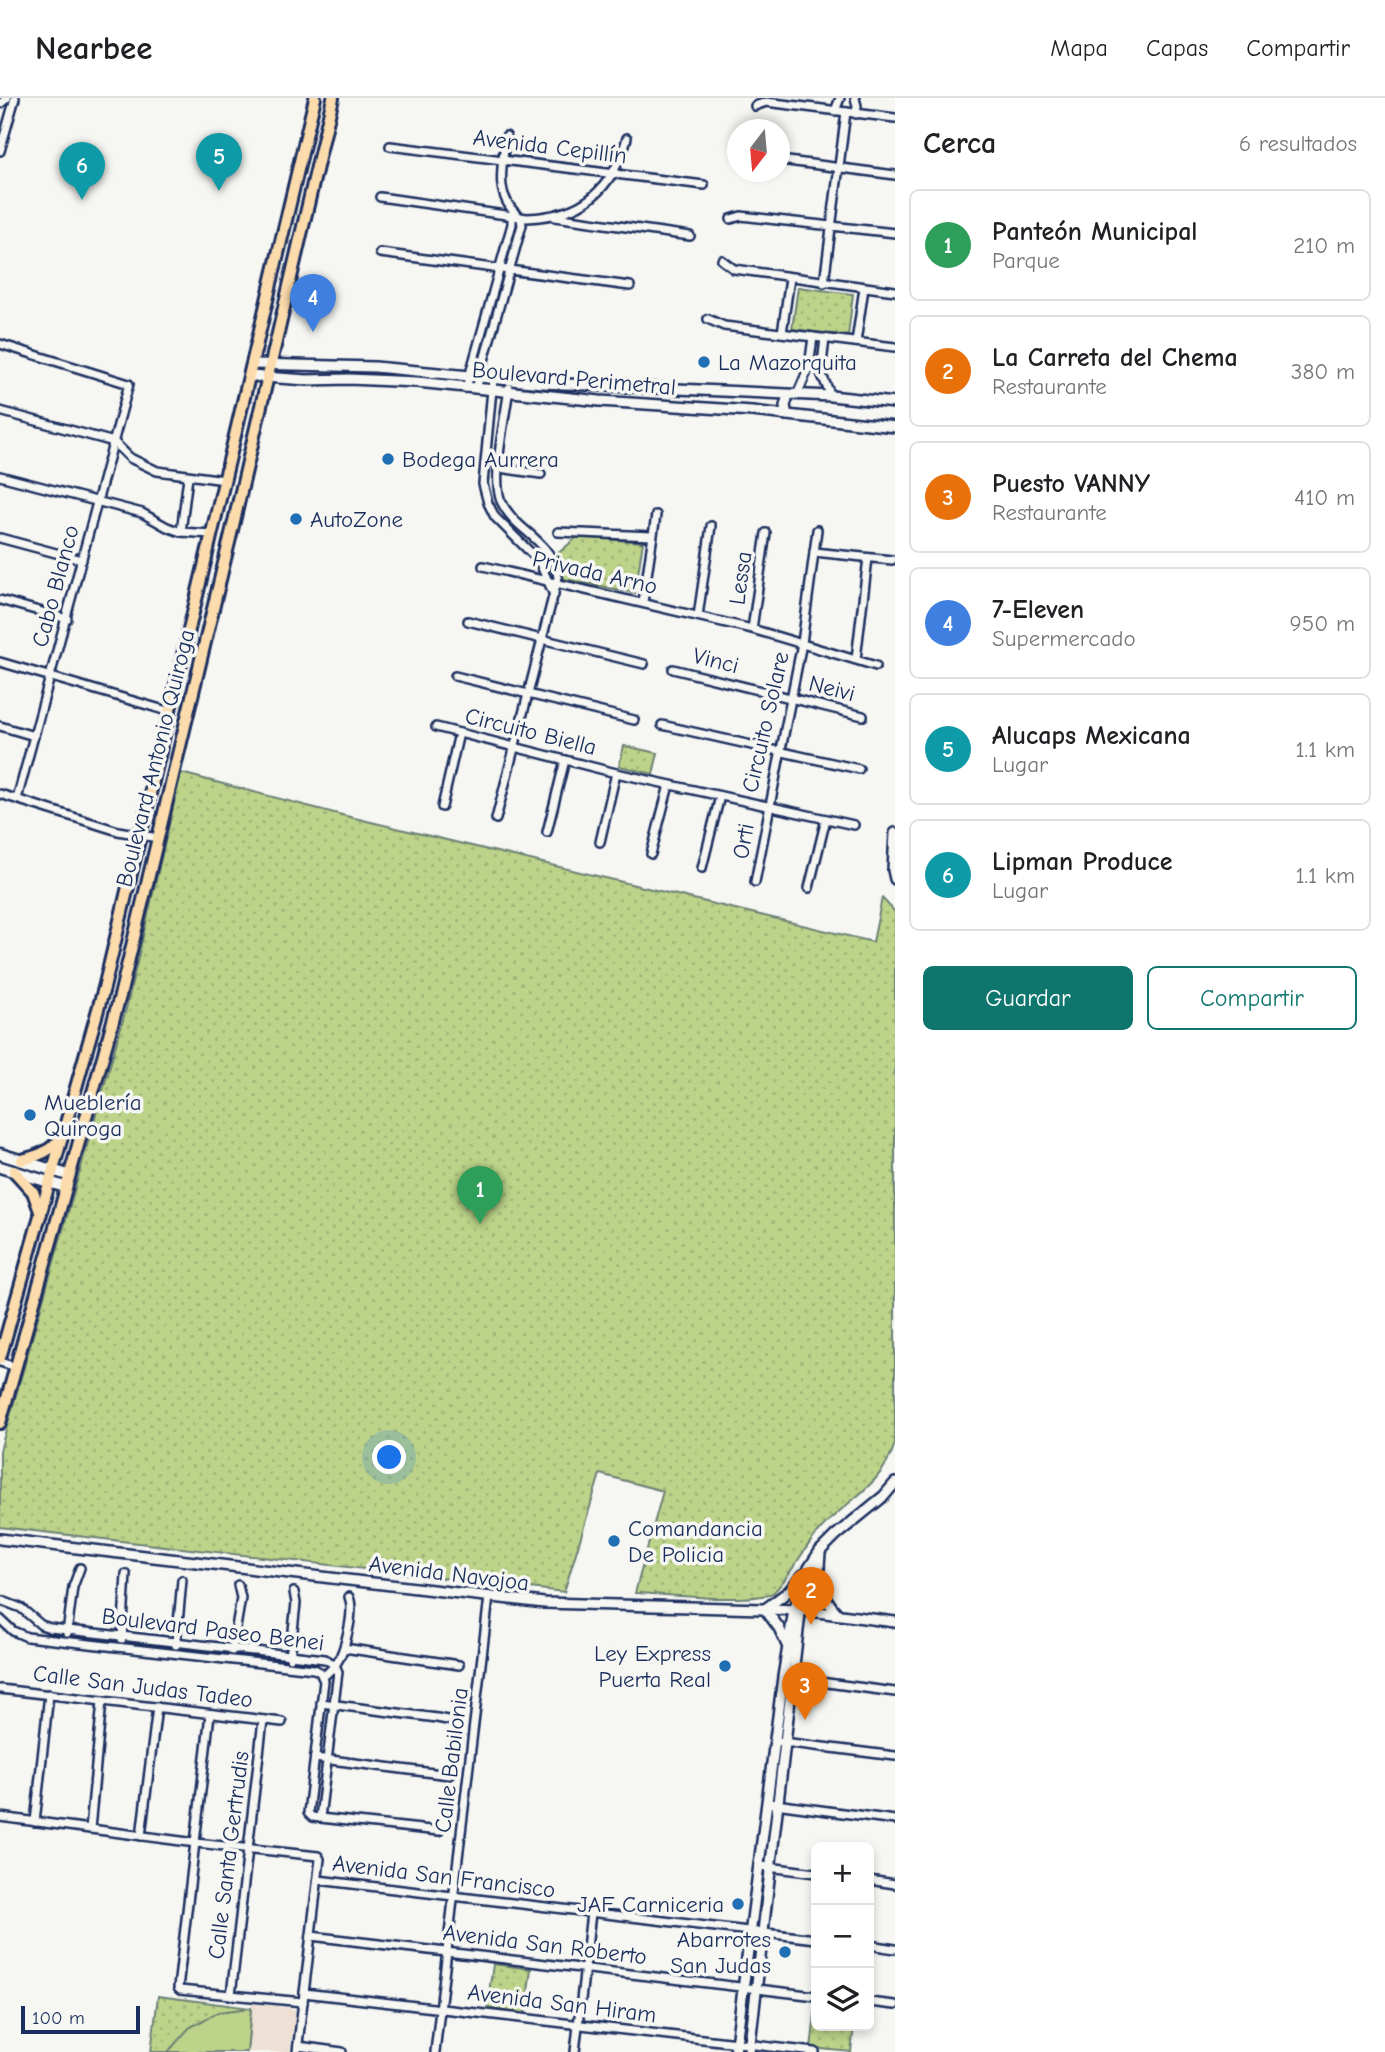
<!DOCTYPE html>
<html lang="es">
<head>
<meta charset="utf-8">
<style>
  :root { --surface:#fff; --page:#f2f2f2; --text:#202124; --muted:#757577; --line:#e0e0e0; --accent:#0f766e }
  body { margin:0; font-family:"Comic Neue",sans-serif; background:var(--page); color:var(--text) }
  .controls { position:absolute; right:21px; bottom:21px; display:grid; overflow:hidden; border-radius:10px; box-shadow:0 4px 10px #0003 }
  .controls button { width:63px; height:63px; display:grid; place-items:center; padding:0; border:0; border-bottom:2px solid var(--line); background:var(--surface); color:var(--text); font:35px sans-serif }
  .compass { position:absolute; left:727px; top:21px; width:63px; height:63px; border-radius:50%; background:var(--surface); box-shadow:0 4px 10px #0003; rotate:196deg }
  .scale { position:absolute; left:21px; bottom:18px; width:119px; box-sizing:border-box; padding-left:7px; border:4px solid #1b2f5e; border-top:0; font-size:19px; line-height:24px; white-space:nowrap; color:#1b2f5e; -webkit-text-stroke:5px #f6f6f2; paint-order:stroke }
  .you { position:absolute; left:390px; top:1360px; width:24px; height:24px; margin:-18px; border:5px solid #fff; border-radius:50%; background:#1a73e8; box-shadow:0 0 0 10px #1a73e833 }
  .badge { display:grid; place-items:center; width:46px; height:46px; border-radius:50%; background:var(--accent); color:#fff; font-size:23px; font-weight:700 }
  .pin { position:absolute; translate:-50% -58px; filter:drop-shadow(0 2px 4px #0008) }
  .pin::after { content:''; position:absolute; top:37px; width:24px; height:21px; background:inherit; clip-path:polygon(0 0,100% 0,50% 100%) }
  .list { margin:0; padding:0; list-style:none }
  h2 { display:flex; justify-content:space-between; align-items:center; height:91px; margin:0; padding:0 28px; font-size:30px }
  h2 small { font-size:23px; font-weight:400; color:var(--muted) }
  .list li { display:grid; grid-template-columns:46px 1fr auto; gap:21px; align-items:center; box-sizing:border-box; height:112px; margin:0 14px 14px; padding:0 14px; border:2px solid var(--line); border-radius:10px }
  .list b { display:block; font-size:26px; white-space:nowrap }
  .list p { margin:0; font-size:23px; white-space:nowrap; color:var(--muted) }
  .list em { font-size:23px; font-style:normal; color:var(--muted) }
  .actions { display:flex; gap:14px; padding:21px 28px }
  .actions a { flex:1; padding:16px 0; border:2px solid var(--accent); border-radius:10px; text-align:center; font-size:24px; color:var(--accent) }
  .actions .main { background:var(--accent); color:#fff }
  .icon { flex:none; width:38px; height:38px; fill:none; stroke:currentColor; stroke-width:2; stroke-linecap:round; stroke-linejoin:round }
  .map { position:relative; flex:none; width:895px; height:1954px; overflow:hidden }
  header { display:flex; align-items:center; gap:42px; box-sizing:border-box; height:98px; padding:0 35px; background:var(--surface); border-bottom:2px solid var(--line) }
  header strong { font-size:33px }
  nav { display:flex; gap:38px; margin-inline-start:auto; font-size:24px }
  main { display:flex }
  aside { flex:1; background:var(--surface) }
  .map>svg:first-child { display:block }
  .built { fill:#eee0d4 }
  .park { fill:url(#park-dots); stroke:#6c8174; stroke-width:2 }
  .pitch { fill:#bcd389; stroke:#6c8174; stroke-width:2 }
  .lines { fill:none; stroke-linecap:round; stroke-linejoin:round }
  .minor-casing { stroke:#1b2f5e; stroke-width:12 }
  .tertiary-casing { stroke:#1b2f5e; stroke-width:14 }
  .secondary-casing { stroke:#1b2f5e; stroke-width:15 }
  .primary-casing { stroke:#1b2f5e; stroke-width:16 }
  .minor { stroke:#f6f6f2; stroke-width:7 }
  .tertiary { stroke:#f6f6f2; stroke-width:9 }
  .secondary { stroke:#f6f6f2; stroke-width:10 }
  .primary { stroke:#fcdcac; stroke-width:10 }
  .poi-dot { fill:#1f6fb2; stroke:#f6f6f2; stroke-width:2.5 }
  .labels { text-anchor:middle; stroke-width:7; stroke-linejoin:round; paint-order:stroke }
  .street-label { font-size:23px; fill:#1b2f5e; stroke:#f6f6f2 }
  .poi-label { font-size:23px; fill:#1b2f5e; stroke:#f6f6f2; text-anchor:start }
</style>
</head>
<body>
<header>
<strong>Nearbee</strong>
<nav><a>Mapa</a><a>Capas</a><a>Compartir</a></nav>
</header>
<main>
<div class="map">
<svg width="895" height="1954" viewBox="0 0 895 1954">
  <defs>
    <pattern id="park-dots" width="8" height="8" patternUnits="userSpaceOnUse" patternTransform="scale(1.75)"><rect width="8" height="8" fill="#bcd389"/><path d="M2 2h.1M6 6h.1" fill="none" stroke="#a1b579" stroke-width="1.8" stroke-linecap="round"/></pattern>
  </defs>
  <rect width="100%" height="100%" fill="#f6f6f2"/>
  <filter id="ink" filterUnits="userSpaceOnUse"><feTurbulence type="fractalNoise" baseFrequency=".0143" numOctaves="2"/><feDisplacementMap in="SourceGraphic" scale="14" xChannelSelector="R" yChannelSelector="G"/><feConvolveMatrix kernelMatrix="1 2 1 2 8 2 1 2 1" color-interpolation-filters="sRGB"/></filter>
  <g filter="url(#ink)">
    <polygon class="built" points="252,1905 296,1911 290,1954 247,1954"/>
    <g class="park">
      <polygon points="798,189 853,196 848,238 792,231"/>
      <polygon points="577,439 643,444 635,495 564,481 555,458"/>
      <polygon points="624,648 658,655 653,676 619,668"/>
      <path d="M181 675 346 718 873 844 882 800 895 814V1345C882 1390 846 1401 818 1434 802 1453 791 1477 773 1495 747 1506 667 1496 635 1495L663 1393 600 1376 564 1494 0 1429V1353L126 911Z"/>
      <polygon points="493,1866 531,1871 525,1916 487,1910"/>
      <polygon points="158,1898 251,1910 247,1954 151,1954"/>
      <polygon points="816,1908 816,1928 854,1928 851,1954 811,1950"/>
    </g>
    <polygon class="pitch" points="251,1910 247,1954 168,1954 189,1930 218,1914"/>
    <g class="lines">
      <defs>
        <g id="minor">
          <polyline points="855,0 857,8 856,16"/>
          <polyline points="0,6 7,0"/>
          <polyline points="755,8 766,4 895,20"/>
          <polyline points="835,13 840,0"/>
          <polyline points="390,48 704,87"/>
          <polyline points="0,53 15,0"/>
          <polyline points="780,62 895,77"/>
          <path d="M380 99 527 120C582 118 612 93 627 40"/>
          <polyline points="555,119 690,138"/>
          <polyline points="731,121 741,118 895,135"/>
          <polyline points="380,155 630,188"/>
          <polyline points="722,162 734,171 895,193"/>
          <polyline points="824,185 846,14"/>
          <polyline points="708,221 724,228 895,249"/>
          <polyline points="782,235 790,180"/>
          <polyline points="825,240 821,275 831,298"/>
          <polyline points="856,244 864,190"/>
          <polyline points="0,246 129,286 17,701"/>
          <polyline points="493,281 483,386 488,405 495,419 539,463 554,497"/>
          <polyline points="466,290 512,126 512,117"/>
          <path d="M476 291 522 127 521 120C493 99 502 69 506 38"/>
          <polyline points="797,297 809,269 813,239"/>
          <polyline points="0,313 114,344 130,360 157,373 225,382"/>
          <polyline points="499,370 541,376"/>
          <polyline points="0,378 142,415 167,429 181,434 212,436"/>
          <polyline points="181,434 188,379"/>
          <polyline points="558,434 652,438"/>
          <polyline points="0,440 82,462"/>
          <polyline points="814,454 892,462"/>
          <polyline points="483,468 752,531 876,568"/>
          <polyline points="0,502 67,521"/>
          <polyline points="643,504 656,417"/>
          <polyline points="698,518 711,428"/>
          <polyline points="468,523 644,566"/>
          <polyline points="752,531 766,435"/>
          <polyline points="856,561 868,460"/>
          <polyline points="0,564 171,614"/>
          <polyline points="673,571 863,618"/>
          <polyline points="455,578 634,622"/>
          <polyline points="662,627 859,671"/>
          <polyline points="0,628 34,638"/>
          <polyline points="436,629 616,675 854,727"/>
          <polyline points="0,696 118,733 158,740"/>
          <polyline points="442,709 459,635"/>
          <path d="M496 721 558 479C552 441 515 434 501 403 491 380 506 316 509 290"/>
          <polyline points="547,734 565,662"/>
          <polyline points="600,744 616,675"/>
          <polyline points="651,756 669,687"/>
          <polyline points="702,770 720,698"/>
          <polyline points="755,784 802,545 817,432"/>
          <polyline points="809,790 826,721"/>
          <polyline points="0,1264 16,1269"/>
          <polyline points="0,1502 21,1510 41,1527 50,1530 325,1561 335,1567 338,1574 334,1606 320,1720 312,1719 308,1715 324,1583 320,1574 314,1571 27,1539 13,1533 0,1521"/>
          <polyline points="67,1535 73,1489 80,1470"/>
          <polyline points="122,1541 126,1476"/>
          <polyline points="176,1547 182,1482"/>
          <polyline points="344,1550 459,1567"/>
          <polyline points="232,1553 241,1500 238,1487"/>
          <polyline points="290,1560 296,1505 294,1494"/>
          <path d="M323 1579C327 1575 332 1571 336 1566 345 1553 355 1514 349 1499"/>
          <polyline points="790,1580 895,1594"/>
          <polyline points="0,1591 282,1624"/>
          <polyline points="321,1605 437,1620 452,1623"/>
          <polyline points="210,1616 178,1890 180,1892 303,1904"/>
          <polyline points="775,1643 895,1658"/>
          <polyline points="315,1660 449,1677"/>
          <polyline points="768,1705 895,1722"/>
          <polyline points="0,1719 196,1745 318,1758 320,1761 297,1954"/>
          <polyline points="320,1720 439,1733"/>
          <polyline points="35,1724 49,1596"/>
          <polyline points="90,1731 102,1603"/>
          <polyline points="141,1738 157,1609"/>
          <polyline points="760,1768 816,1775"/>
          <polyline points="318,1782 816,1841"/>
          <polyline points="869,1782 895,1786"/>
          <polyline points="311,1838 816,1898"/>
          <polyline points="869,1847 895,1851"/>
          <polyline points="304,1895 815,1954"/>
          <polyline points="231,1897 263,1622"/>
          <polyline points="869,1904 895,1907"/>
          <polyline points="298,1948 342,1954"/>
          <polyline points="435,1954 489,1499"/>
          <polyline points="575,1954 591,1815"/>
        </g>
        <g id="tertiary">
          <polyline points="253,266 375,269 543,285 831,298 895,305"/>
          <polyline points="250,278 307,282 349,281 417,284 600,303 752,313 895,329"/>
          <polyline points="787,317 785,308 788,297"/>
          <polyline points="895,735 893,772 895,781"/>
          <polyline points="0,1441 544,1505 802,1512 895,1524"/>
          <path d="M820 1456C817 1481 820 1497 837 1515"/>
          <polyline points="787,1547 779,1530 765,1511 789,1493 803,1477"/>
          <polyline points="735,1954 783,1579 794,1512 809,1470 820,1453 836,1437 884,1398 895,1385"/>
          <polyline points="749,1954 801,1507"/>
        </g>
        <g id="secondary">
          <polyline points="0,1056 68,1077"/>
          <polyline points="0,1069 65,1089"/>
        </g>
        <g id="primary">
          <path d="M22 1062C37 1058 50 1054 60 1041"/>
          <polyline points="14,1073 33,1094 41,1116"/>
          <polyline points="0,1260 104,890 315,0"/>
          <polyline points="0,1325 120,898 232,432 333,0"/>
        </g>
      </defs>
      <use href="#minor" class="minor-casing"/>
      <use href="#tertiary" class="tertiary-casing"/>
      <use href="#secondary" class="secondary-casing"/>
      <use href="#primary" class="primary-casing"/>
      <use href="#minor" class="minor"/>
      <use href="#tertiary" class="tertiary"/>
      <use href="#secondary" class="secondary"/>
      <use href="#primary" class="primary"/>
    </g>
  </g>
  <g class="poi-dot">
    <circle cx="704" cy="264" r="7"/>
    <circle cx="388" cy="361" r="7"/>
    <circle cx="296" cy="421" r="7"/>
    <circle cx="30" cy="1017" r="7"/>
    <circle cx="614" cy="1443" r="7"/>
    <circle cx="725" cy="1568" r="7"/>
    <circle cx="738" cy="1806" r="7"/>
    <circle cx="785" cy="1854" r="7"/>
  </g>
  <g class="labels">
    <g class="street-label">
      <text transform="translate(550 48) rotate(7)" y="8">Avenida Cepillín</text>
      <text transform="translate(574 280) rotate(5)" y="8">Boulevard Perimetral</text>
      <text transform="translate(595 474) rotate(13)" y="8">Privada Arno</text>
      <text transform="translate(740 480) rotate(-82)" y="8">Lessa</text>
      <text transform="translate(55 488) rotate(-75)" y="8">Cabo Blanco</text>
      <text transform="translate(716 562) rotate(14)" y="8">Vinci</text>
      <text transform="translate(832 590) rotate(14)" y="8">Neivi</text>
      <text transform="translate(765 624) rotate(-77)" y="8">Circuito Solare</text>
      <text transform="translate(531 633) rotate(14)" y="8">Circuito Biella</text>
      <text transform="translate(155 660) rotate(-76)" y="8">Boulevard Antonio Quiroga</text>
      <text transform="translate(743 743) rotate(-80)" y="8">Orti</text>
      <text transform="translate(449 1475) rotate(7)" y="8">Avenida Navojoa</text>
      <text transform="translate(213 1531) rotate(7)" y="8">Boulevard Paseo Benei</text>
      <text transform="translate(143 1588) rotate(7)" y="8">Calle San Judas Tadeo</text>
      <text transform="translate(451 1662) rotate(-83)" y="8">Calle Babilonia</text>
      <text transform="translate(228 1757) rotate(-83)" y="8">Calle Santa Gertrudis</text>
      <text transform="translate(444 1778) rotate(7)" y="8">Avenida San Francisco</text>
      <text transform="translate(545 1846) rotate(7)" y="8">Avenida San Roberto</text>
      <text transform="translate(562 1905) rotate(7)" y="8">Avenida San Hiram</text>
    </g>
    <g class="poi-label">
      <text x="718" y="272">La Mazorquita</text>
      <text x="402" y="369">Bodega Aurrera</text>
      <text x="310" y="429">AutoZone</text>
      <text x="44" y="1012">Mueblería<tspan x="44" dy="26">Quiroga</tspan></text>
      <text x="628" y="1438">Comandancia<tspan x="628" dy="26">De Policia</tspan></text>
      <text x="711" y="1563" text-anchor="end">Ley Express<tspan x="711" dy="26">Puerta Real</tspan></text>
      <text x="724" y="1814" text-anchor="end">JAF Carniceria</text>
      <text x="771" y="1849" text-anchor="end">Abarrotes<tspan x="771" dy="26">San Judas</tspan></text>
    </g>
  </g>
</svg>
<div class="controls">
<button>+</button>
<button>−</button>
<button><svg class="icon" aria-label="layers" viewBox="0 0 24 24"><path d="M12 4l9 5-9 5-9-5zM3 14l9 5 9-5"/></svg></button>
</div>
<svg class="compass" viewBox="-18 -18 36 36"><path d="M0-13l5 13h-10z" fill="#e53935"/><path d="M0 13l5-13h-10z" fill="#757577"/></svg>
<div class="scale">100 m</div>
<div class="you"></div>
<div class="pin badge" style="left:480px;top:1126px;background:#2e9e5b">1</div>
<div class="pin badge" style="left:811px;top:1527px;background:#e8710a">2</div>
<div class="pin badge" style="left:805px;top:1622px;background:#e8710a">3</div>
<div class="pin badge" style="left:313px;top:234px;background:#3f7fe0">4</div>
<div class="pin badge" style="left:219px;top:93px;background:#0f9aa8">5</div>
<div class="pin badge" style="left:82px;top:102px;background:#0f9aa8">6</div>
</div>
<aside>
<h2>Cerca<small>6 resultados</small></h2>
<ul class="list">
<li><span class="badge" style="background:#2e9e5b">1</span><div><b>Panteón Municipal</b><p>Parque</p></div><em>210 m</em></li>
<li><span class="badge" style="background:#e8710a">2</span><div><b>La Carreta del Chema</b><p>Restaurante</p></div><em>380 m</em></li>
<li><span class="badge" style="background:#e8710a">3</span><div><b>Puesto VANNY</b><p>Restaurante</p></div><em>410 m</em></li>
<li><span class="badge" style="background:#3f7fe0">4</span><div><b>7-Eleven</b><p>Supermercado</p></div><em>950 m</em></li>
<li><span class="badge" style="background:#0f9aa8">5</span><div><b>Alucaps Mexicana</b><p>Lugar</p></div><em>1.1 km</em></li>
<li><span class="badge" style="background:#0f9aa8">6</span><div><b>Lipman Produce</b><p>Lugar</p></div><em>1.1 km</em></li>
</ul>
<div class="actions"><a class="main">Guardar</a><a>Compartir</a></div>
</aside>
</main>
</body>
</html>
